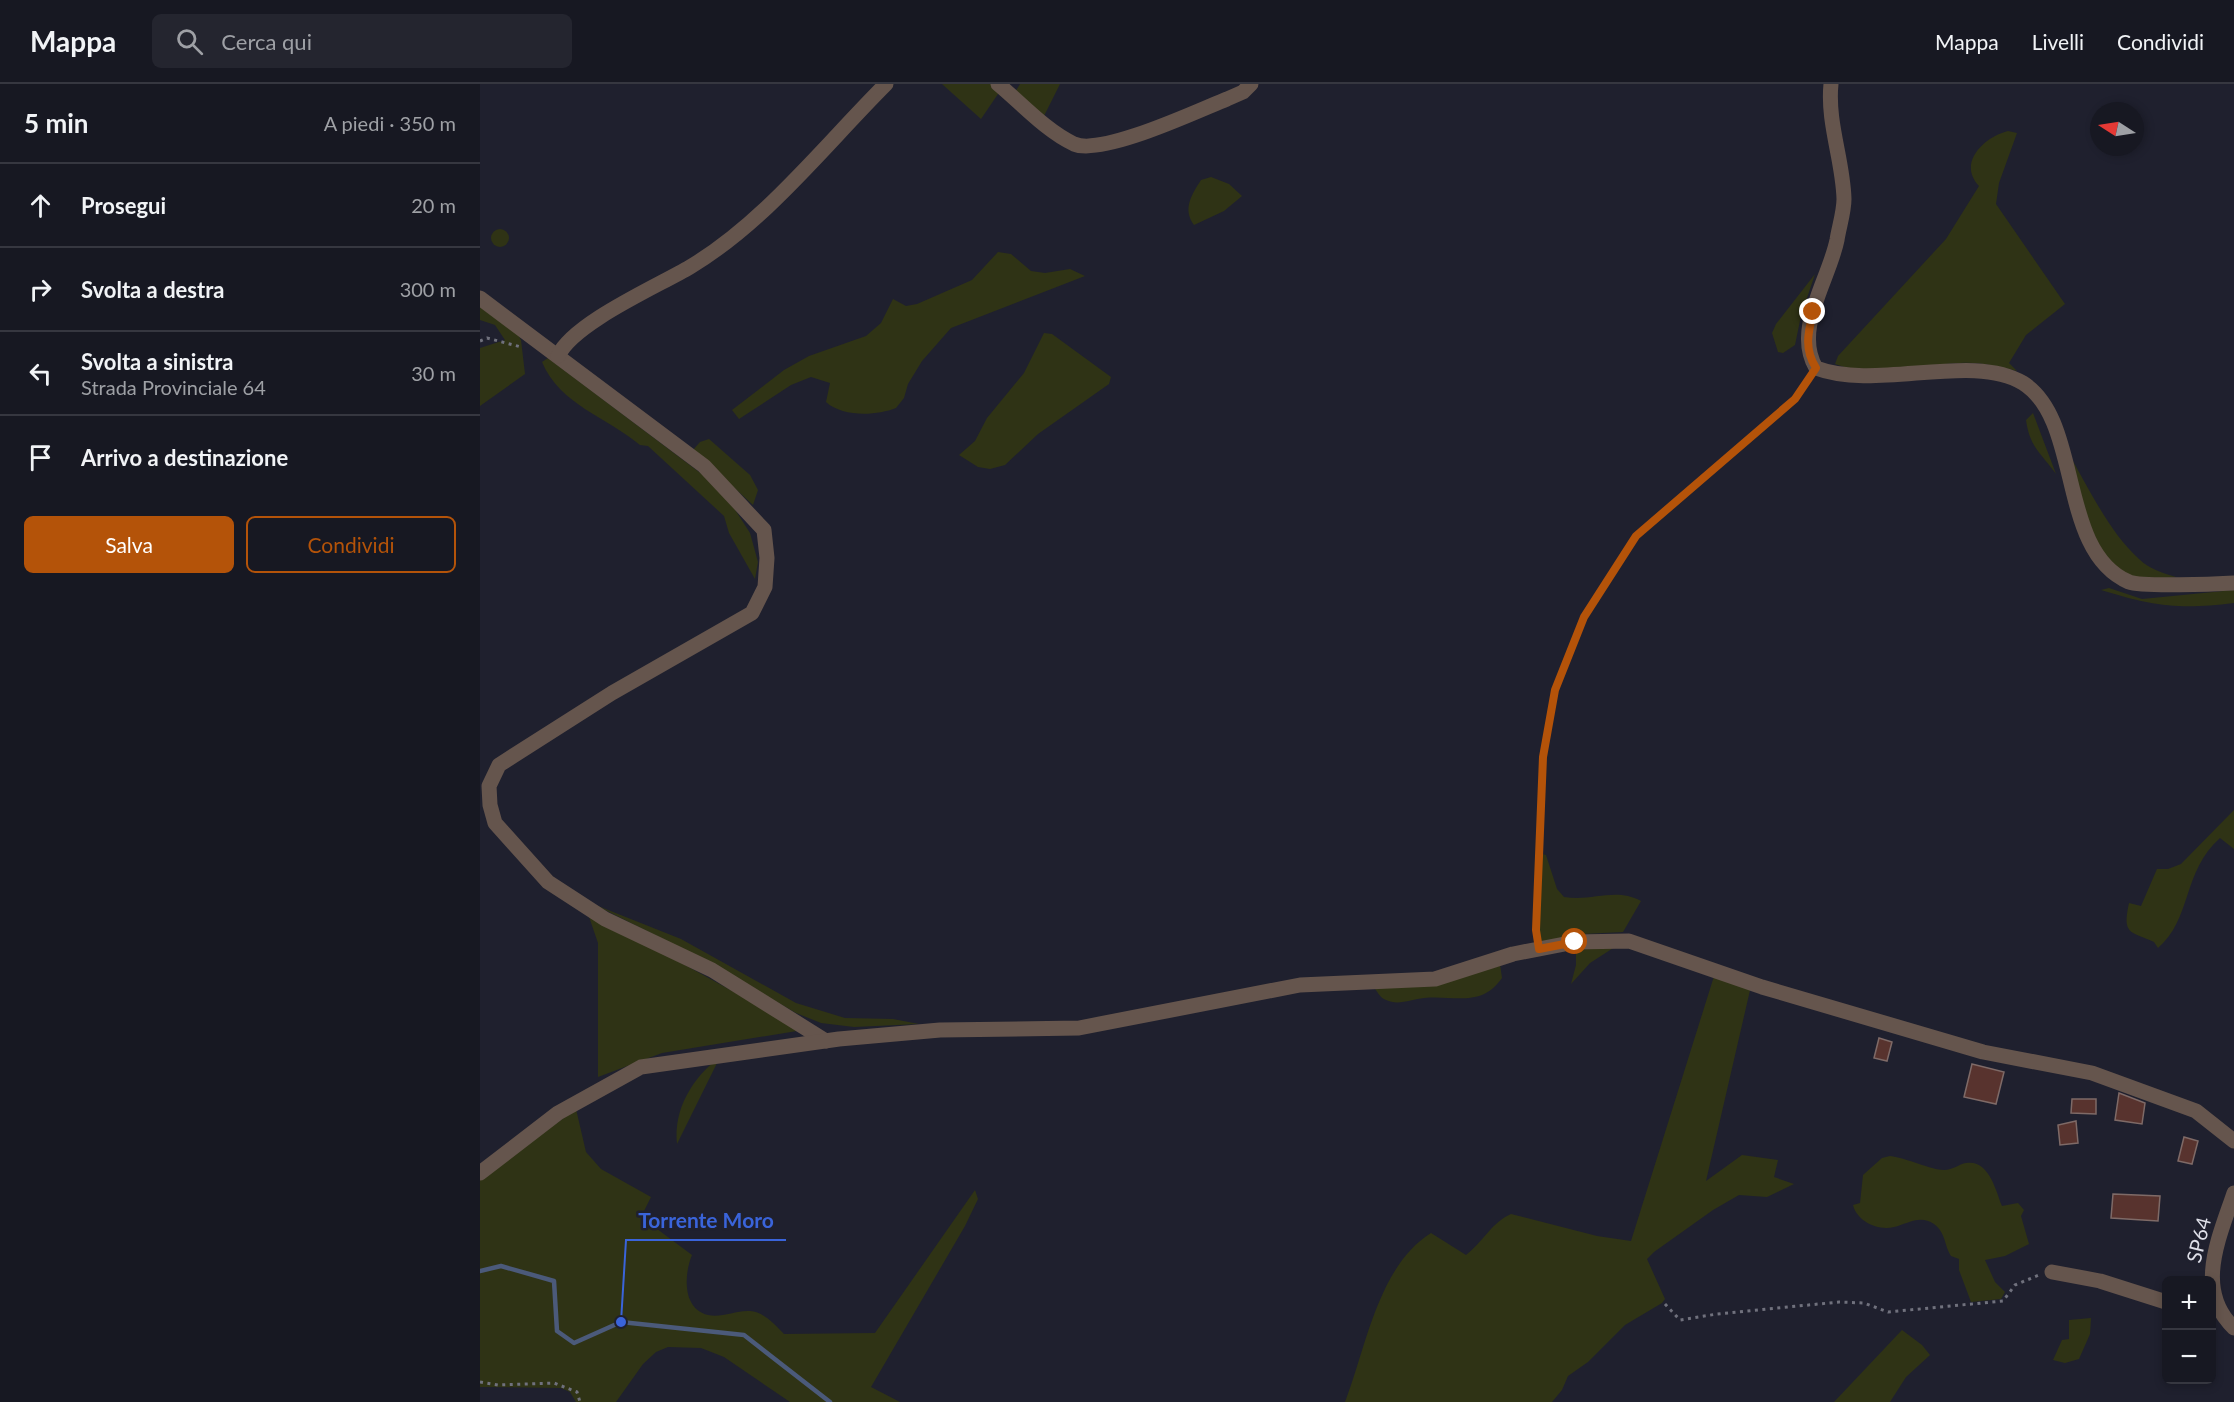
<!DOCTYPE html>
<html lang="it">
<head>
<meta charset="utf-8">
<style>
  :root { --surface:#171822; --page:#24252f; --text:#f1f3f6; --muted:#9ea0a5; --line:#363740; --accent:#b45309 }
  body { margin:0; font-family:Lato,sans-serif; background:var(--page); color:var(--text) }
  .controls { position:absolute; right:18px; bottom:18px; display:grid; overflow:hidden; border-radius:9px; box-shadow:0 3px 9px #0003 }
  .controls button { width:54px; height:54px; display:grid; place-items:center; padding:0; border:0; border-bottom:2px solid var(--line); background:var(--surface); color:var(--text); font:30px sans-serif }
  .compass { position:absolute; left:1610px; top:18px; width:54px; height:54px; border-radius:50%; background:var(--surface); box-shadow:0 3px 9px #0003; rotate:282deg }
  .stop { position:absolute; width:18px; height:18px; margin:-14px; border:4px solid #b45309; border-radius:50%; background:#fff }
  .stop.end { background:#b45309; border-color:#fff; box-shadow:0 2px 6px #0008 }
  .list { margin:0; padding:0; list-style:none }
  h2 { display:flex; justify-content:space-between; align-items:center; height:78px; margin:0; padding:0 24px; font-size:26px }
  h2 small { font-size:20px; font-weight:400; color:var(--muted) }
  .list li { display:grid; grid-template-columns:39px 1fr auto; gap:18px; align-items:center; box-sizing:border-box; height:84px; padding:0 24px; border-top:2px solid var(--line) }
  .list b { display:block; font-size:22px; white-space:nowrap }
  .list p { margin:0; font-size:20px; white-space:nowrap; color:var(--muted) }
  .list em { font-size:20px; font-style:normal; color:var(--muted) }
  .actions { display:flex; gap:12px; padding:18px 24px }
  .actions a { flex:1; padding:14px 0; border:2px solid var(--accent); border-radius:9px; text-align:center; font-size:21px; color:var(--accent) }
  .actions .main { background:var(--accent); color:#fff }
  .icon { flex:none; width:33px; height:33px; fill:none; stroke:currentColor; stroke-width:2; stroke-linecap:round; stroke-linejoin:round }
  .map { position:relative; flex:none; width:1754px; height:1318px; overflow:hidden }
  header { display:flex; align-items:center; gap:36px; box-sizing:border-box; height:84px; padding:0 30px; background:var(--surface); border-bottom:2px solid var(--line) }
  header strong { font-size:28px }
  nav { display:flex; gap:33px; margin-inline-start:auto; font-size:21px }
  .search { width:420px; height:54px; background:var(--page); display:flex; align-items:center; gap:15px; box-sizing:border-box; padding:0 21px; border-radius:9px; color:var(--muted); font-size:22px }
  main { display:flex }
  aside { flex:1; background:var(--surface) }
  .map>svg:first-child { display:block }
  .green { fill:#2f3315 }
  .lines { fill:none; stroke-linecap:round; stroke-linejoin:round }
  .stream { stroke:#4b5a7a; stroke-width:4.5 }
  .building { fill:#58332e; stroke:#7e6a67; stroke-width:1.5 }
  .path { stroke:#70717d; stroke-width:3; stroke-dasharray:3 4.5; stroke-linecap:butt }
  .minor { stroke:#65554d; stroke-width:15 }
  .route { stroke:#b45309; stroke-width:8 }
  .labels { text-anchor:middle; stroke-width:5; stroke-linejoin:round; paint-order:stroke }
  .street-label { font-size:20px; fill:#dedfe8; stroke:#1f202e }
  .leader { fill:none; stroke:#3a64da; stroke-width:2 }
  .callout-dot { fill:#3a64da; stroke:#1f202e; stroke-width:2 }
  .callout-label { font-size:21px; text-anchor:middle; font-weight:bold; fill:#3a64da; stroke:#1f202e; stroke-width:5; stroke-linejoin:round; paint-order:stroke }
</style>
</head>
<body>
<header>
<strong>Mappa</strong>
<div class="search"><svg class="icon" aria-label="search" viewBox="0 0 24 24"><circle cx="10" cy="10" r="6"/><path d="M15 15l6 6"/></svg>Cerca qui</div>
<nav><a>Mappa</a><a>Livelli</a><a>Condividi</a></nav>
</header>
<main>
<aside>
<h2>5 min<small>A piedi · 350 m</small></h2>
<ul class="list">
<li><svg class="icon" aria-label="ahead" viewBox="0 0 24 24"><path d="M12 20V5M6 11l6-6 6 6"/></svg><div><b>Prosegui</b></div><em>20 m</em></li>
<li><svg class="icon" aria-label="right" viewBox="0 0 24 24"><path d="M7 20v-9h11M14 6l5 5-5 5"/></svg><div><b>Svolta a destra</b></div><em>300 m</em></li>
<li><svg class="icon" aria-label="left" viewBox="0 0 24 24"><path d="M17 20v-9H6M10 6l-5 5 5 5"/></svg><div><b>Svolta a sinistra</b><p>Strada Provinciale 64</p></div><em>30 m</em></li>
<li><svg class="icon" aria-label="arrive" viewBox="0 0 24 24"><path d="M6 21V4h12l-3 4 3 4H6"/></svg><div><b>Arrivo a destinazione</b></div></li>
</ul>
<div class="actions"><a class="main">Salva</a><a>Condividi</a></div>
</aside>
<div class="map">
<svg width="1754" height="1318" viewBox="0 0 1754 1318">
  <rect width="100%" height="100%" fill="#1f202e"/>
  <g class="green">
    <polygon points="462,0 513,0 520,7 501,35"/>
    <polygon points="540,0 580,0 563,34 534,10"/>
    <path d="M1528 47 1537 49 1519 99 1516 120 1585 220 1546 251 1529 279 1537 287C1519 283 1501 278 1481 279 1443 280 1391 294 1355 280L1358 272 1466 155 1499 102C1477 79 1504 53 1528 47Z"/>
    <path d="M731 93 749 100 762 112 744 127 714 141C702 125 712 110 721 96Z"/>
    <circle cx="20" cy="154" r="9"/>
    <path d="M518 168 531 170 551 187 565 189 590 185 605 192 471 244 442 277 428 300 424 314 416 324C396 332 362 333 346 318L350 299 331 293 311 301 259 335 252 326 304 286 329 272 386 252 401 239 413 215 426 222 437 220 492 196Z"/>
    <polygon points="1335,190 1321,232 1315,261 1303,269 1298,268 1292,249 1296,240"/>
    <polygon points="0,219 36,247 41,256 45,290 0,322 0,264 25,256 15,241 0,236"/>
    <polygon points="564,249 572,250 631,293 629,300 558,350 525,381 510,385 498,383 479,371 495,357 507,334 544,289"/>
    <path d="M68 274 223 391 254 424 270 449 278 478 275 495 249 449 244 432 168 362 160 361C127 333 80 321 62 278Z"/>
    <path d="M1553 329 1576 390C1561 369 1550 364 1546 336Z"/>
    <polygon points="229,355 270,391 278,406 273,421 213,366 220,358"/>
    <path d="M1587 367C1608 402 1628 447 1659 475 1669 485 1683 489 1696 493 1681 495 1665 498 1650 492 1609 476 1596 405 1587 367Z"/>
    <path d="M1629 504 1662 515 1754 506V519C1699 526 1673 522 1621 506Z"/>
    <path d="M1754 726V765L1740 754C1702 788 1712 835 1678 864L1674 858C1650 847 1642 851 1649 819L1661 822 1677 785H1688L1701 780Z"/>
    <path d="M1059 769 1066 771 1077 805 1084 813C1112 818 1135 803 1161 817L1143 848 1103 850 1055 861Z"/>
    <polygon points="113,820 201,855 316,919 365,934 413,935 439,940 374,943 341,939 316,929 223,875"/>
    <polygon points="107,827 323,946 182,969 118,993 118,859"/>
    <polygon points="1141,859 1110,879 1091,900 1096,881 1096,861"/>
    <path d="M1020 880 1022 894C1001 924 975 911 944 914 932 915 918 922 906 916 900 914 897 907 893 902Z"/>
    <path d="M1235 889 1271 902 1226 1097 1262 1071 1298 1076 1294 1093 1314 1100 1287 1113 1259 1111 1233 1126 1174 1168 1167 1175 1185 1215 1182 1219 1145 1241 1108 1278 1088 1292 1082 1306 1072 1318H865C886 1264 898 1182 951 1149L986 1171C1003 1158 1012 1138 1031 1130L1117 1152 1151 1157Z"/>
    <path d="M240 973 197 1060C193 1025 213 993 240 973Z"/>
    <path d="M96 1025 106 1068 121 1085 171 1113 161 1133 212 1171C204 1190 202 1225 228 1231 242 1234 256 1226 270 1227 284 1228 295 1241 304 1250L395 1249 495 1106 498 1115 485 1142 391 1303 420 1318H310L244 1273 221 1264 188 1263 176 1268 163 1280 136 1318H96L90 1308 81 1304 0 1303V1095Z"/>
    <path d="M1410 1072C1427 1074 1451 1086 1464 1086 1473 1086 1479 1080 1486 1079 1509 1075 1516 1107 1522 1122L1538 1119 1544 1126 1541 1132 1549 1160 1525 1172 1505 1176 1515 1198 1525 1208 1521 1215 1491 1218 1479 1186V1175L1471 1172C1464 1161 1466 1149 1454 1140 1440 1130 1427 1140 1414 1143 1397 1147 1377 1137 1373 1121L1380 1119 1383 1091 1402 1074Z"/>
    <polygon points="1611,1234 1610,1250 1599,1275 1585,1279 1573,1276 1582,1256 1589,1255 1589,1236"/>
    <polygon points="1422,1246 1442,1261 1450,1271 1426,1293 1410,1318 1354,1318"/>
  </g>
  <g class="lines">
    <polyline class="stream" points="0,1187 21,1182 74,1197 77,1247 94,1259 141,1238 264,1251 350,1318"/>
  </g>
  <g class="building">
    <polygon points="1399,954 1412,958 1407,977 1394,974"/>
    <polygon points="1492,980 1524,988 1516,1020 1484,1013"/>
    <polygon points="1639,1009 1665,1019 1662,1040 1635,1036"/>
    <polygon points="1592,1015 1616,1015 1616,1030 1591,1029"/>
    <polygon points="1596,1037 1598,1059 1580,1061 1578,1041"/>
    <polygon points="1704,1053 1718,1057 1712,1080 1698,1077"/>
    <polygon points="1633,1110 1680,1112 1678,1137 1631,1134"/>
  </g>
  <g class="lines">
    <g class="path">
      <polyline points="0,257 7,254 41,263"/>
      <polyline points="1057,850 1063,673 1075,605 1104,533 1156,452 1315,315 1328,296"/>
      <polyline points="1185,1220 1200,1236 1237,1230 1359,1218 1384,1219 1408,1228 1523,1217 1535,1201 1559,1191"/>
      <polyline points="0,1298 18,1301 74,1299 97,1308 100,1318"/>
    </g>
    <g class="minor">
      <path d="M518 0C541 19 566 47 594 60 622 72 717 27 747 15L763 8 771 0"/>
      <path d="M1351 0C1347 39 1363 76 1364 115 1364 128 1359 143 1357 156 1349 196 1313 245 1336 284 1396 307 1492 268 1543 299 1603 337 1577 467 1649 498 1662 503 1736 500 1754 499"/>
      <polyline points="0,214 224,382 284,446 287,474 285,503 272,529 132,609 19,681 9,702 10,721 15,739 68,798 125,835 232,886 346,957"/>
      <path d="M78 272C93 239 178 202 210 183 285 138 344 62 406 0"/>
      <polyline points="0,1089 78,1029 161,983 359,955 460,946 599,944 820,901 955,895 1033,870 1095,858 1149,857 1282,903 1503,968 1612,989 1716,1027 1754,1057"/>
      <path d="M1754 1109C1739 1154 1714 1206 1754 1244"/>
      <polyline points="1572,1188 1620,1197 1686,1218"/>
    </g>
  </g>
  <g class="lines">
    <path class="route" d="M1095 858 1059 865 1056 846 1063 673 1075 606 1104 533 1156 452 1315 315 1336 284C1324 265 1328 249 1333 228"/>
  </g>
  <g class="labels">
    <g class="street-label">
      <text transform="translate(1719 1156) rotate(-76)" y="7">SP64</text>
    </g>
  </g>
  <path class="leader" d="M141 1238L146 1156H306"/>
  <circle class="callout-dot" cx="141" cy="1238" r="6"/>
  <g class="callout-label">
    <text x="226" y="1144">Torrente Moro</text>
  </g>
</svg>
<div class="controls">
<button>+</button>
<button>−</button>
</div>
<svg class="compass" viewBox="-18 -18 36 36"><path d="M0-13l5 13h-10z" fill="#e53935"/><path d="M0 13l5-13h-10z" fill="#9ea0a5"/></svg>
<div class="stop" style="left:1095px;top:858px"></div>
<div class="stop end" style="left:1333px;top:228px"></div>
</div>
</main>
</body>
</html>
